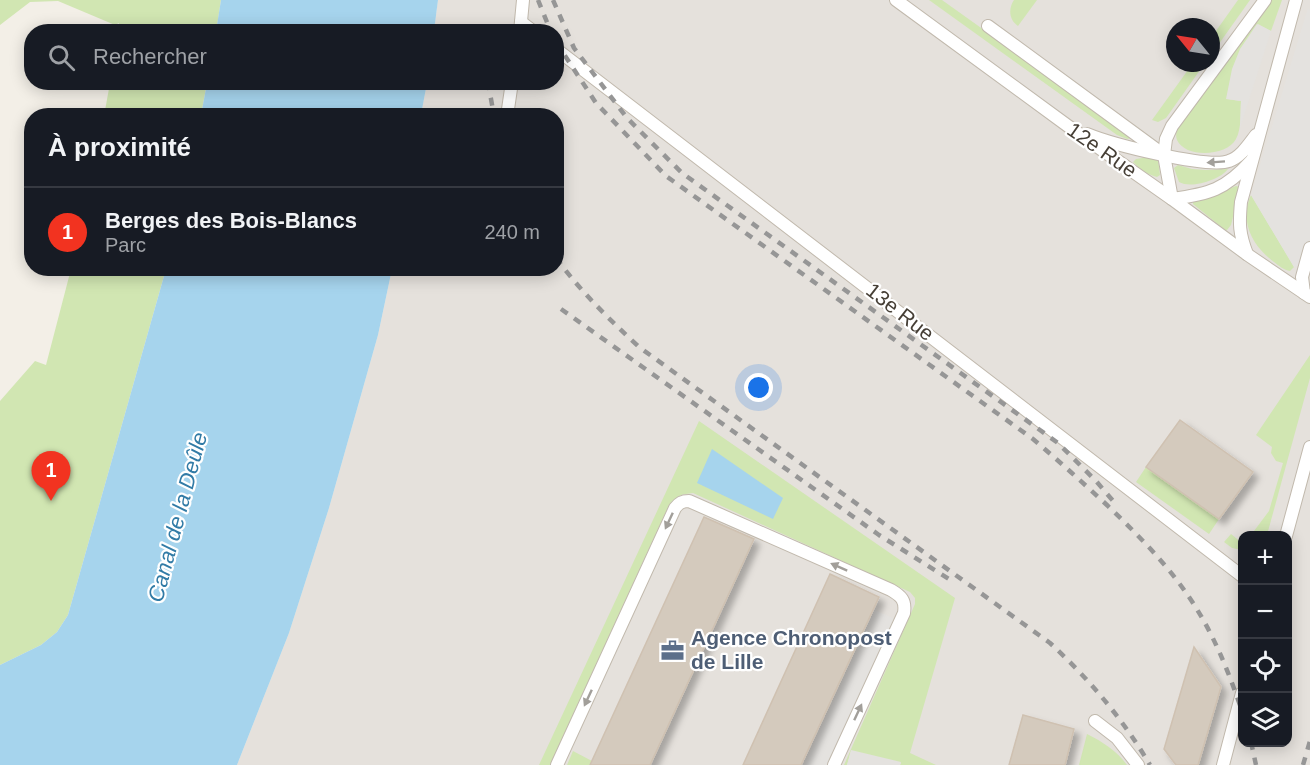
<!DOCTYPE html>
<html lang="fr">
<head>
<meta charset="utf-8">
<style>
  :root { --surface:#171b24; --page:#20242c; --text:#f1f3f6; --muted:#9ea1a6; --line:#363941; --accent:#f23320 }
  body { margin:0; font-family:Helvetica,sans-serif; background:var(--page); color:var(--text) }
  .controls { position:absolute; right:18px; bottom:18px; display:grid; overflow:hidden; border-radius:12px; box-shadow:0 3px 15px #0003 }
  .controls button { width:54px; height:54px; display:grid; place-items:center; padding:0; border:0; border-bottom:2px solid var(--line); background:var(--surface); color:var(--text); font:30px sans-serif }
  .compass { position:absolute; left:1166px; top:18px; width:54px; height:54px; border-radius:50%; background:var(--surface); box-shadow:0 3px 15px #0003; rotate:300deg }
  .you { position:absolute; left:759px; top:388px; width:21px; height:21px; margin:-15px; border:4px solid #fff; border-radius:50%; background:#1a73e8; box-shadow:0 0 0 9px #1a73e833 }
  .badge { display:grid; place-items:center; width:39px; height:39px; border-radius:50%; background:var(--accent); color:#fff; font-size:20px; font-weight:700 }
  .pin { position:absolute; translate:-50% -50px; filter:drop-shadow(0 2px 3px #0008) }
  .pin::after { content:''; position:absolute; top:32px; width:21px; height:18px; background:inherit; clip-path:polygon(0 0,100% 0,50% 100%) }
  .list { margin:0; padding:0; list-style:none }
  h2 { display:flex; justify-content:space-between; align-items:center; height:78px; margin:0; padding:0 24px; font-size:26px }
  h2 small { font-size:20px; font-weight:400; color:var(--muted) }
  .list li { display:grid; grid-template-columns:39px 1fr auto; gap:18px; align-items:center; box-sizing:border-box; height:90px; padding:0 24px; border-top:2px solid var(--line) }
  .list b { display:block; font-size:22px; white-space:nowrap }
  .list p { margin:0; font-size:20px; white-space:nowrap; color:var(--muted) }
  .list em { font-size:20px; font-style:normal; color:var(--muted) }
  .icon { flex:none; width:33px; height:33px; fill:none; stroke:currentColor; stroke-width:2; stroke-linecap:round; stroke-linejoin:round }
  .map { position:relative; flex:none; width:1310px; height:765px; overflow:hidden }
  .search { position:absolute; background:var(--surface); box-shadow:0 3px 15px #0003; left:24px; top:24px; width:540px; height:66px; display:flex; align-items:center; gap:15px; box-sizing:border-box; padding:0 21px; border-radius:24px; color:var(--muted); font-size:22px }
  .panel { position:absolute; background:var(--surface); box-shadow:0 3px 15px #0003; left:24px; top:108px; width:540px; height:168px; border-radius:24px }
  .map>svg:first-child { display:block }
  .industrial { fill:#e5e1dc; fill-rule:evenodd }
  .green { fill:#d1e6b2 }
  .parking { fill:#e4e2df }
  .water { fill:#a6d4ed }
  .building { fill:#d4cabd; stroke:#cfc1b1; stroke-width:1.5; filter:url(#shadow) }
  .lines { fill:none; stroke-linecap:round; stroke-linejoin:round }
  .lane-casing { stroke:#c1b9ad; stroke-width:14 }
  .lane { stroke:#fff; stroke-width:12 }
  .rail { stroke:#969696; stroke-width:4.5; stroke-dasharray:8 8; stroke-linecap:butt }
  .oneway { fill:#a29f9a }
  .labels { text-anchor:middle; stroke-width:4.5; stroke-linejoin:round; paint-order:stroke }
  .street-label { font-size:21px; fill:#463f36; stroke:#fff }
  .service-label { font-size:21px; font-weight:bold; fill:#4e5e75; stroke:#fff; text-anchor:start }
  .water-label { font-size:22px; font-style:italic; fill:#317ba6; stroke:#fff }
</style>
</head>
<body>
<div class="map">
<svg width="1310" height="765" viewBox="0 0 1310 765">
  <defs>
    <filter id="shadow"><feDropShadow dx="5.5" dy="5.5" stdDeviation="3" flood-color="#0004"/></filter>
  </defs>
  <rect width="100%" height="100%" fill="#f3efe7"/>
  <path class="industrial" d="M438 0H1310V765H237L289 633 329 508 378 335 392 269 556 268V116L421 115 427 83 556 82V32L434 31ZM1175 27H1211V63H1175ZM1242 536H1288V742H1242Z"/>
  <g class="green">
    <polygon points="0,0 221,0 216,32 118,31 119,23 115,25 58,1 30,2 0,25"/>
    <polygon points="929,0 942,0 1131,135 1133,138 1127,139 1117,135"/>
    <path d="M1014 0H1037L1018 26C1009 20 1008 9 1014 0Z"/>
    <polygon points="1238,0 1250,0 1211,55 1211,38"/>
    <path d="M1270 0H1282L1271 31 1258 24 1227 99 1241 101C1240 113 1242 128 1236 139 1227 156 1186 159 1177 140 1175 135 1177 130 1178 126Z"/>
    <polygon points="1193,63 1205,63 1166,118 1158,122 1152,120"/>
    <polygon points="110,83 207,83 201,115 104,116"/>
    <path d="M1149 157 1158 159 1160 175 1157 177C1148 175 1140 169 1133 162L1136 159Z"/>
    <path d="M1178 165 1192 169 1206 170 1228 169C1220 180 1191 189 1179 182L1174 168Z"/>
    <polygon points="1236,186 1240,187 1239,192 1231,225 1227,230 1225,230 1193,204 1193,201 1214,195"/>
    <path d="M1251 195 1294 267 1290 271C1284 270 1279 266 1274 262 1252 246 1239 221 1251 195Z"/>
    <polygon points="71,269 166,269 68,615 57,632 41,645 0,665 0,401 35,361 46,365"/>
    <polygon points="1310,355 1310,378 1267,535 1251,535 1269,511 1283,463 1276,461 1271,453 1272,447 1256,435"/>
    <path d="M699 421 955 598 910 753 936 765H900L901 763 851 751 847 765H844L915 604V598L910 592 693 493C682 494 677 495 669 505L550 765H539Z"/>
    <polygon points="1146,467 1219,519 1209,534 1136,482"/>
    <polygon points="1231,534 1242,543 1242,550 1232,548 1224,542"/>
    <path d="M1087 734C1103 742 1117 751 1127 765H1079Z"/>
    <polygon points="573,751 592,761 590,765 567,765"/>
  </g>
  <g class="parking">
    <polygon points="1308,8 1310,11 1310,261 1294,267 1251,195"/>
    <polygon points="1257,24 1271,31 1240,128 1241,101 1226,99 1232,69 1240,49"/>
    <polygon points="875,610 895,619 828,765 804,765"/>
    <polygon points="851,750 901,762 900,765 847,765"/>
  </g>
  <g class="water">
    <polygon points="221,0 438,0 434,31 216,31"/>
    <polygon points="207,83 207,82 427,83 421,115 201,115"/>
    <polygon points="166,269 392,269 378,335 329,508 289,633 237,765 0,765 0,665 41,645 57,632 68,615"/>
    <polygon points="712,449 783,498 773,519 697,483"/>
  </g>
  <g class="building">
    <polygon points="1180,420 1253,472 1219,519 1146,467"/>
    <polygon points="704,517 754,539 650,765 590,765"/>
    <polygon points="830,574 879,597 801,765 743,765"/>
    <polygon points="1194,647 1221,687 1198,765 1176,765 1164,749"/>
    <polygon points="1023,715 1074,729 1065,765 1009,765"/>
  </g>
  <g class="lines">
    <defs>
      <g id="lane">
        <polyline points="896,0 1068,126 1172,199 1248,255 1310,297"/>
        <polyline points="521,22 534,32"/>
        <polyline points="988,26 1164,155"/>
        <polyline points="520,32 523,0"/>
        <polyline points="556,49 1242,576"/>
        <polyline points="507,116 512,82"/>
        <path d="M1087 134C1111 144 1208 169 1229 161 1241 157 1249 144 1256 135"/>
        <path d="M1251 161C1225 190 1209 194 1172 199L1164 155 1166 139 1172 126 1265 0"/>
        <path d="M1247 254C1239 233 1239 224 1241 202L1296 0"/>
        <polyline points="1304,293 1302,277 1310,248"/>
        <polyline points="1286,536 1310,447"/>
        <polyline points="1095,721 1117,738 1138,765"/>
        <path d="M557 765 675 508C679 503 682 501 689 501L891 590C901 596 906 600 904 613L834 765"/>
        <polyline points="1223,765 1242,693"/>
      </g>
    </defs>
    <use href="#lane" class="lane-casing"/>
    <use href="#lane" class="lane"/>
    <g class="rail">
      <polyline points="538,0 551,32"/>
      <polyline points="553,0 574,48 627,118 682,173 1058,443 1096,481 1114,502"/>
      <path d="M556 42 596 103 666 176 1033 439C1059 461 1083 483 1108 506 1139 536 1169 566 1193 603 1215 637 1229 673 1242 711"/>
      <polyline points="488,82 494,116"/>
      <path d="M556 258C582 293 608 318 639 347L1050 643C1089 679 1123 719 1150 765"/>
      <polyline points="561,309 879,535 949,579"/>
      <polyline points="1251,742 1256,765"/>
      <polyline points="1303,765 1310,741"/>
    </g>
  </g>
  <defs><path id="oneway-solid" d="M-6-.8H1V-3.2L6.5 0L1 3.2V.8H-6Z" transform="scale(1.5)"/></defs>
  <g class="oneway">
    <use href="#oneway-solid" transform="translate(1216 162) rotate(176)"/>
    <use href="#oneway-solid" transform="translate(669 521) rotate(115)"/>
    <use href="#oneway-solid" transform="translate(839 567) rotate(-156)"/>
    <use href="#oneway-solid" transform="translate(588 698) rotate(115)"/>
    <use href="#oneway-solid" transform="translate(858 712) rotate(-65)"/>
  </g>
  <defs>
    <symbol id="office-bare" viewBox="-9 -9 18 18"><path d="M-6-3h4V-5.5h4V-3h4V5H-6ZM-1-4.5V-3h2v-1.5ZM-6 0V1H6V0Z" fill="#5c6f8a" stroke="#fff" stroke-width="2.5" paint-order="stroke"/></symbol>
  </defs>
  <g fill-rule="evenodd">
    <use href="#office-bare" x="656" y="634" width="33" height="33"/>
  </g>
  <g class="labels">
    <g class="street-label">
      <text transform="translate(1102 150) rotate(35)" y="7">12e Rue</text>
      <text transform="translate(900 312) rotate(38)" y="7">13e Rue</text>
    </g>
    <g class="service-label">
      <text x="691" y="645">Agence Chronopost<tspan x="691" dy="24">de Lille</tspan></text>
    </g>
    <g class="water-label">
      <text transform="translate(177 517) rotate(-75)" y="8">Canal de la Deûle</text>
    </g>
  </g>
</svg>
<div class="controls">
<button>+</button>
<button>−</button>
<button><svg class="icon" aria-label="locate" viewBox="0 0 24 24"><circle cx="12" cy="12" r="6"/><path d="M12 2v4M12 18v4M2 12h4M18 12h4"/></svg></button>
<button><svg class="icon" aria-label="layers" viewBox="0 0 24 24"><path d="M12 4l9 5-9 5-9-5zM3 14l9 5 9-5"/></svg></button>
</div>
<svg class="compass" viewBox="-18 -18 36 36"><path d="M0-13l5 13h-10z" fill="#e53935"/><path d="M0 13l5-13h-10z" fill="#9ea1a6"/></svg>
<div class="you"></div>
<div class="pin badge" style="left:51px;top:501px">1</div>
<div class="search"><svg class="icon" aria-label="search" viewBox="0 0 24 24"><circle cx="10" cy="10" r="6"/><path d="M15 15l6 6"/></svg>Rechercher</div>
<section class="panel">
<h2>À proximité<small></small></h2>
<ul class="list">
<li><span class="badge">1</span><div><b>Berges des Bois-Blancs</b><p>Parc</p></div><em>240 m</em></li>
</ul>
</section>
</div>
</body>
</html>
